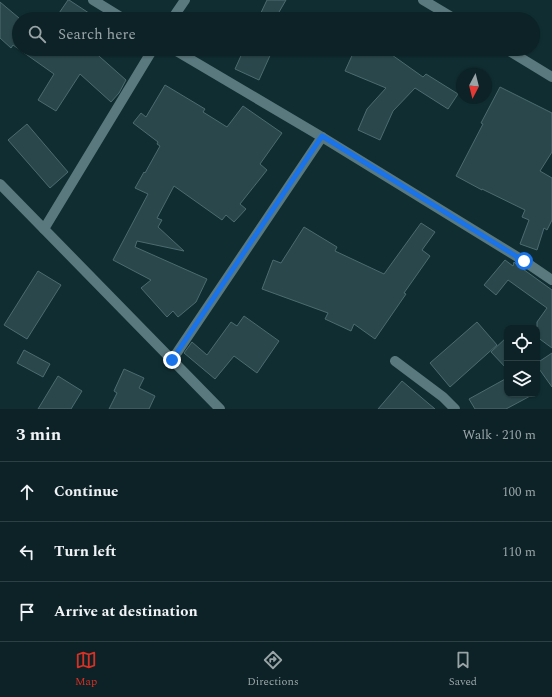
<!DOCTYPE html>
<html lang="en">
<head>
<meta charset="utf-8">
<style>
  :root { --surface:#0c2226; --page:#1a2f32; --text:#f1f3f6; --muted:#9aa4a7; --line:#2c3f43; --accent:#d93025 }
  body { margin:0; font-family:Spectral,serif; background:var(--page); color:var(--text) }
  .controls { position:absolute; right:12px; bottom:12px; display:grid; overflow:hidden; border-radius:8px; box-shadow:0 1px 3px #0004 }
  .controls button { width:36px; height:36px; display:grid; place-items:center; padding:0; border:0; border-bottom:1px solid var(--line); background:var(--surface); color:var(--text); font:20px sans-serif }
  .compass { position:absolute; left:456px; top:68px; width:36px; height:36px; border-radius:50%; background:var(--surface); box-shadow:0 1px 3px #0004; rotate:187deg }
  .stop { position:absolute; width:12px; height:12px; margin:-9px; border:3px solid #1a73e8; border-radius:50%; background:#fff }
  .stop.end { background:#1a73e8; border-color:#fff; box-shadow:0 1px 4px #0008 }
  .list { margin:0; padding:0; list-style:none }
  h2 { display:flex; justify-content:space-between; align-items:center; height:52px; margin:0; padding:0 16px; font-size:17px }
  h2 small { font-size:13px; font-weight:400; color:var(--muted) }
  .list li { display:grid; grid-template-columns:26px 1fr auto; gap:12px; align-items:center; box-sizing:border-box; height:60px; padding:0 16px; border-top:1px solid var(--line) }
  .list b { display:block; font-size:15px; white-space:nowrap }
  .list em { font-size:13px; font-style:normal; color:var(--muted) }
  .icon { flex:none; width:22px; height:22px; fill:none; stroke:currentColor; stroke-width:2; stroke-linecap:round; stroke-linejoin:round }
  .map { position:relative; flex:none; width:552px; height:409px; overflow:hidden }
  .search { position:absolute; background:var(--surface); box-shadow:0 1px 3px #0004; left:12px; right:12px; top:12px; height:44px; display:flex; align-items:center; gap:10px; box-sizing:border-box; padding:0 14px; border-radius:22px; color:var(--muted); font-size:15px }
  .sheet { height:232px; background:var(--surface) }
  nav { display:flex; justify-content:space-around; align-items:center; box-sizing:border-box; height:56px; border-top:1px solid var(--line); background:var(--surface); font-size:11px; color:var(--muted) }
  nav a { display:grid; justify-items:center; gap:2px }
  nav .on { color:var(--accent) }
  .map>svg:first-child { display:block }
  .building { fill:#2a484c; stroke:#4c6b70 }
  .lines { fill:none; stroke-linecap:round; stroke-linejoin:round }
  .minor { stroke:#5a797e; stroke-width:10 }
  .route { stroke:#1a73e8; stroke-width:5 }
</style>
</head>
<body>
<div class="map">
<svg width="552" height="409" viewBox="0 0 552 409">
  <rect width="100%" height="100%" fill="#102e32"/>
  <g class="building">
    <polygon points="68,0 69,0 98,19 55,19"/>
    <polygon points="267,0 286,0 275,19 258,19"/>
    <polygon points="0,2 19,18 19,49 91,49 126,80 119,93 111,102 80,74 56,111 38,100 54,74 13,45 11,48 0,38"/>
    <polygon points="244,49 273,49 259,80 235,69"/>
    <polygon points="355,49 378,49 392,55 423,77 426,74 458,94 448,109 415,88 393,111 380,140 358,130 367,109 386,88 345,71"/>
    <polygon points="165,85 205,109 203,112 227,127 243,106 282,133 260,164 267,170 240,204 246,209 234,222 226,215 222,220 174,186 157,218 162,220 158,227 184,251 137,241 135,247 207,279 196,302 178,317 173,311 167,317 141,288 151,280 113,260 148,194 135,188 144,172 145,173 160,146 157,144 158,142 133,123 141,113 146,117"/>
    <polygon points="500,87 552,113 552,152 540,171 552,178 552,220 547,230 544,228 537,250 520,244 529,220 522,217 525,210 482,189 482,190 456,176 483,124 481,123"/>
    <polygon points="27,124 68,172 50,188 8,140"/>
    <polygon points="421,223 435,232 422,250 430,256 404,293 406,294 375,339 354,324 351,331 325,319 328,313 262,289 273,260 281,263 304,227 337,247 335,251 384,274"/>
    <polygon points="505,260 513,266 514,262 516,264 552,290 552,348 537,337 537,322 547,308 508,280 496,295 484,285"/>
    <polygon points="38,271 61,285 27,339 4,325"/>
    <polygon points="244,316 279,341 257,373 234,356 215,379 184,353 192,342 207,355 231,322 237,326"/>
    <polygon points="477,322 497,345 450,387 430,363"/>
    <polygon points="507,337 507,369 491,352"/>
    <polygon points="24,350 50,364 43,377 17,363"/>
    <polygon points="552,353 552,387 537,366 537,363"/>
    <polygon points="124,369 144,378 139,388 155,396 149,409 109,409 117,393 114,391"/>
    <polygon points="58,376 82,391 71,409 38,409"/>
    <polygon points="507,378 507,394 534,394 506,409 475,409 469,399"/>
    <polygon points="402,381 435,409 378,409"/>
  </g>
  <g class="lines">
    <g class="minor">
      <polyline points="93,0 124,19"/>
      <polyline points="423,0 455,19"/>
      <polyline points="172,19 185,0"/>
      <polyline points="173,49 322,137 524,261 552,280"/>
      <polyline points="506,49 552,77"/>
      <polyline points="0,184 220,409"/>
      <polyline points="44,229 153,49"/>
      <polyline points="172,360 322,137"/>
      <polyline points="395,361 443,397 455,409"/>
    </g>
  </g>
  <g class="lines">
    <polyline class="route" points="172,360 322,136 524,261"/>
  </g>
</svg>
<div class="controls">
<button><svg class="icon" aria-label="locate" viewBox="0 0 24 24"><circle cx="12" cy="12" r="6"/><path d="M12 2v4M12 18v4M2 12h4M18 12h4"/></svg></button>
<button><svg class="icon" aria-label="layers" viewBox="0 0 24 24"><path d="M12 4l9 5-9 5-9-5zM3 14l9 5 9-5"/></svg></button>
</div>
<svg class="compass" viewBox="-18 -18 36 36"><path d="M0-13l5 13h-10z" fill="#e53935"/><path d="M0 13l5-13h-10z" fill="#9aa4a7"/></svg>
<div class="stop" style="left:524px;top:261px"></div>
<div class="stop end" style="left:172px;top:360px"></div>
<div class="search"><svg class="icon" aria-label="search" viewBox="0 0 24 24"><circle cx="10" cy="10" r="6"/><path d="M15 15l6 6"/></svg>Search here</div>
</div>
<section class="sheet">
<h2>3 min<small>Walk · 210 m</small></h2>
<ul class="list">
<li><svg class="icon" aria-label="ahead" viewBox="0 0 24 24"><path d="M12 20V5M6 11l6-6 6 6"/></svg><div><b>Continue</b></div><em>100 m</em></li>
<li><svg class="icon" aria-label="left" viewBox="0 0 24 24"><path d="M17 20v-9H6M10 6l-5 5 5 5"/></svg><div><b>Turn left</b></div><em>110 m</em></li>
<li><svg class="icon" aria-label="arrive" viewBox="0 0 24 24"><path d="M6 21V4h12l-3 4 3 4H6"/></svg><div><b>Arrive at destination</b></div></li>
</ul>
</section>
<nav>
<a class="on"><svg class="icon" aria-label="map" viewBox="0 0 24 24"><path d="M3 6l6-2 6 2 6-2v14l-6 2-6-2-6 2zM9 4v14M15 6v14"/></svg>Map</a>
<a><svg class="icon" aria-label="directions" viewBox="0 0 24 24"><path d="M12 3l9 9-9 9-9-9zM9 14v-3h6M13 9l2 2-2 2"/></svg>Directions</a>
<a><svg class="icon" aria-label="saved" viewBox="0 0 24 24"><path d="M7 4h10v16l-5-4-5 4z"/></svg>Saved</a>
</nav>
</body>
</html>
